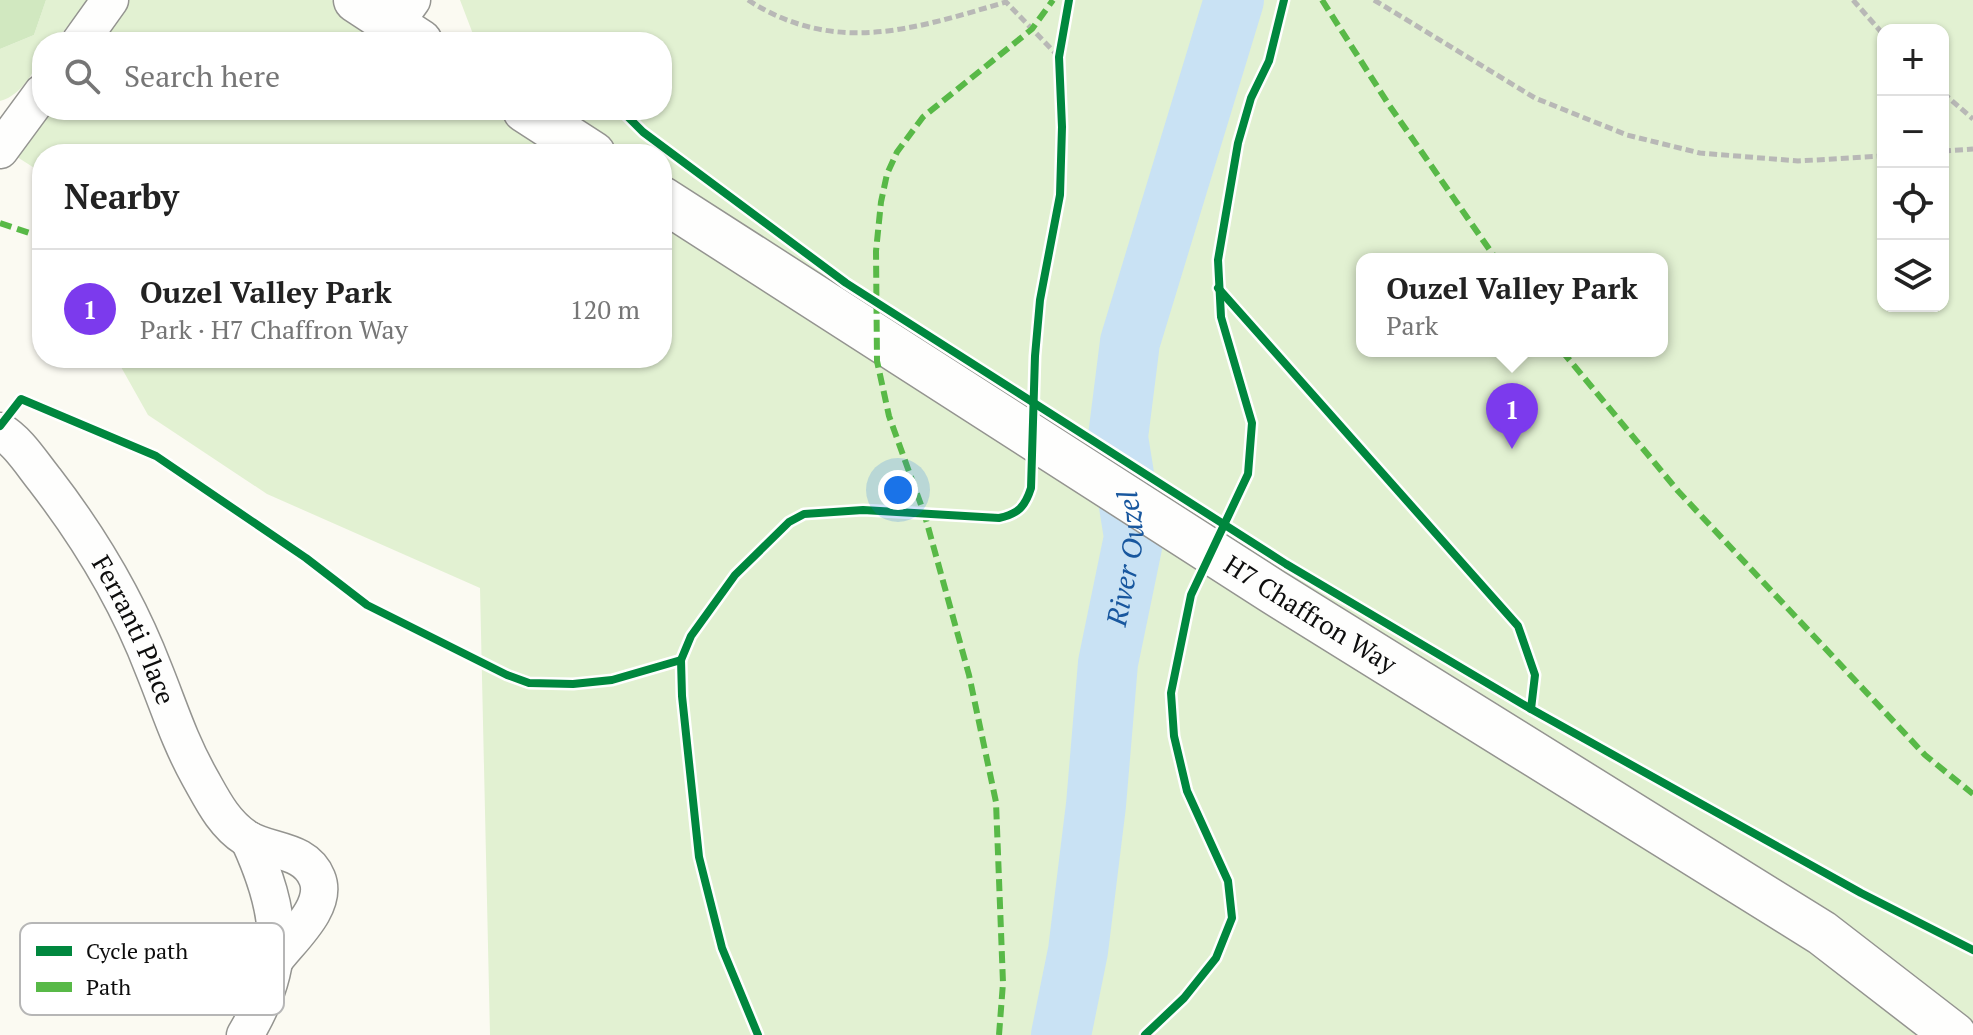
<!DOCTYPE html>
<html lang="en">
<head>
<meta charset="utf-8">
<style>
  :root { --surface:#fff; --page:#f2f2f2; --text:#222; --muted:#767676; --line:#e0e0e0; --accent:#7c3aed }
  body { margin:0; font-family:"PT Serif",serif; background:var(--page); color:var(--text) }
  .controls { position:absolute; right:24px; top:24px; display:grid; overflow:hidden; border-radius:16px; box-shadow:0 2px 6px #0004 }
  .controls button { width:72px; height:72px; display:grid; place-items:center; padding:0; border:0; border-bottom:2px solid var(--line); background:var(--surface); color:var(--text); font:40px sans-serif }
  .you { position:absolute; left:898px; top:490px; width:28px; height:28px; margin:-20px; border:6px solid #fff; border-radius:50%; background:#1a73e8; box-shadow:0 0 0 12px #1a73e833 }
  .badge { display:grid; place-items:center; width:52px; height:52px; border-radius:50%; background:var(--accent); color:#fff; font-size:26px; font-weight:700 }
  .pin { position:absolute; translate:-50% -66px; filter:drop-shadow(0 2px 4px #0008) }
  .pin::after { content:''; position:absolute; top:42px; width:28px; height:24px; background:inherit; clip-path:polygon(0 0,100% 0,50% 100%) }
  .popup { position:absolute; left:1356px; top:253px; width:312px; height:104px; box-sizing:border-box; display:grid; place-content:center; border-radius:16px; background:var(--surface); filter:drop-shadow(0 2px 6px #0005); font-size:26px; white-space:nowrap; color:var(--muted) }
  .popup b { font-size:30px; color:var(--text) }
  .popup::after { content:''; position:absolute; left:50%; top:100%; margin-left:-16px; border:16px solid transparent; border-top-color:var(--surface) }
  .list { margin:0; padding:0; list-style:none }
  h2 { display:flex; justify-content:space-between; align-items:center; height:104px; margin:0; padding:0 32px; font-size:34px }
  h2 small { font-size:26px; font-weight:400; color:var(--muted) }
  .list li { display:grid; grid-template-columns:52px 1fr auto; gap:24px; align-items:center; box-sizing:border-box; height:120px; padding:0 32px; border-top:2px solid var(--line) }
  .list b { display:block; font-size:30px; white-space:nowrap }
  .list p { margin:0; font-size:26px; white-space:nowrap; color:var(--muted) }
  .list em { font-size:26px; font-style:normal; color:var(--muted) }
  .icon { flex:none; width:44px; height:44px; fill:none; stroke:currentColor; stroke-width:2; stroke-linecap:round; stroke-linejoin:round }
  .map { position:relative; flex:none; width:1973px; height:1035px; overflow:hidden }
  .search { position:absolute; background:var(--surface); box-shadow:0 2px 6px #0004; left:32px; top:32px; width:640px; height:88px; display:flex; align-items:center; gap:20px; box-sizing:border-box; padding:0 28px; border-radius:32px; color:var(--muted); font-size:30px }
  .panel { position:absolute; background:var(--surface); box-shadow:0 2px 6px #0004; left:32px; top:144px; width:640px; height:224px; border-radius:32px }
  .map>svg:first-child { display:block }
  .green { fill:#e2f1d2; fill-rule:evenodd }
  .forest { fill:#d1e8c0 }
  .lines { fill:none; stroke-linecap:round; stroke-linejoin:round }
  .river { stroke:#c9e2f4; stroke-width:60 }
  .minor-casing { stroke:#949490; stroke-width:39 }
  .tertiary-casing { stroke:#949490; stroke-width:47 }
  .path { stroke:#b8b8b6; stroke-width:5; stroke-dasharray:8 4; stroke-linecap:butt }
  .minor { stroke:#fefefd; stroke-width:36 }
  .tertiary { stroke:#fefefd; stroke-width:44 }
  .quiet { stroke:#58b947; stroke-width:6; stroke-dasharray:12 6; stroke-linecap:butt }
  .cycleway-casing { stroke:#fff; stroke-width:13 }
  .cycleway { stroke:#00873e; stroke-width:8 }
  .labels { text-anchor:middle; stroke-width:8; stroke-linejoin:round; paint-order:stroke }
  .street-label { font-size:26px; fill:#0d0d0d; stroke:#fff }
  .water-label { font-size:28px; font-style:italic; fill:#18579e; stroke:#fff }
  .key { fill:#fff; stroke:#b6b6b6; stroke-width:2 }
  .key-label { font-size:22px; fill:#0d0d0d }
</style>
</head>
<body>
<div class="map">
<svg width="1973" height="1035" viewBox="0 0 1973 1035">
  <rect width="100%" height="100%" fill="#fbfaf2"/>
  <g class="green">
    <path d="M46 0H88L55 42H42C42 64 22 96 0 101V49L34 35Z"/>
    <polygon points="111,0 331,0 402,20 434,42 82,42"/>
    <path d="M460 0H1973V1035H490L480 588 267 494 148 415 116 358H662V154H617L556 110H662V42H476ZM1883 30H1943V306H1883ZM1362 259H1662V351H1362Z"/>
    <polygon points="42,110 535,110 601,154 42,154 42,173 8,151"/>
  </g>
  <polygon class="forest" points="0,0 46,0 34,35 0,49"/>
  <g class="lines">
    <path class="river" id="s1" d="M1061 1035 1078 951 1096 805 1108 663 1134 537 1118 437 1130 342 1234 0"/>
    <defs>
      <g id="minor">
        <polyline points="394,25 412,0"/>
        <polyline points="80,42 110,0"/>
        <polyline points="0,150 42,93"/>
        <path id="s2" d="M0 431C18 441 32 464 45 480 89 537 128 602 154 670 169 707 179 740 199 776 212 799 223 823 246 838 269 853 305 848 317 878 329 907 289 940 274 961"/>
        <path d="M245 1035C288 964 283 914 249 840"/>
      </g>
      <g id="tertiary">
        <polyline points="356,0 420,42"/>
        <polyline points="525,110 593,154"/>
        <path id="s3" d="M662 199 1272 591 1822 933 1954 1035"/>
      </g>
    </defs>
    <use href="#minor" class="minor-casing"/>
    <use href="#tertiary" class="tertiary-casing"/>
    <g class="path">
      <path d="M748 0C835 56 914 29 1006 2L1059 57"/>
      <polyline points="1374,0 1535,98 1627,135 1700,153 1798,161 1883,156"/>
      <polyline points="1853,0 1883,34"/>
      <polyline points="1943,93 1973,119"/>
      <polyline points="1943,151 1973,149"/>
    </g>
    <use href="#minor" class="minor"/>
    <use href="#tertiary" class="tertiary"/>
    <g class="quiet">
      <polyline points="1322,0 1389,105 1496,259"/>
      <polyline points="0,223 41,237"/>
      <polyline points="1562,351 1678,491 1925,755 1973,794"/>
      <polyline points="999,1035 1003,983 996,802 969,675 925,516 889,416 877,361 876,251 881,202 887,174 897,152 923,117 1032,29 1053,0"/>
    </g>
    <defs>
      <g id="cycleway">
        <polyline points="621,110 643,132 846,283 1286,564 1531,709 1861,893 1973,950"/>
        <polyline points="1218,288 1518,626 1535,675 1531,709"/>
        <polyline points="0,426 21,399 156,456 306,558 367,605 507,675 529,683 573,684 612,680 681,660"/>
        <path d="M758 1035 722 948 699 857 682 696 681 660 691 636 735 575 789 522 804 514 863 510 999 518C1018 514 1025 507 1031 488L1035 356 1040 300 1060 195 1062 127 1059 57 1069 0"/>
        <polyline points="1145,1035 1184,998 1216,958 1232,918 1228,881 1187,791 1174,736 1171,693 1191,595 1248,474 1252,423 1221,317 1218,260 1238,143 1251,98 1269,61 1284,0"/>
      </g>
    </defs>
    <use href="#cycleway" class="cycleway-casing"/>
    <use href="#cycleway" class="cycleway"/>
  </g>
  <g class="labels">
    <g class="street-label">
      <text dy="9" stroke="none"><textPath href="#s3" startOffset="770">H7 Chaffron Way</textPath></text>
      <text dy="9" stroke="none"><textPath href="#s2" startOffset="242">Ferranti Place</textPath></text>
    </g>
    <g class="water-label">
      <text dy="10" stroke="none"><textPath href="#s1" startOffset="482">River Ouzel</textPath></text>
    </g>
  </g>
  <rect x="20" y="923" width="264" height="92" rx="12" class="key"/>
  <rect x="36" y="946" width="36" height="10" fill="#00873e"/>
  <rect x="36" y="982" width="36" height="10" fill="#58b947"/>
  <g class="key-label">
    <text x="86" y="959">Cycle path</text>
    <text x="86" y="995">Path</text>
  </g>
</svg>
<div class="controls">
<button>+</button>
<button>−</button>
<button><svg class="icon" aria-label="locate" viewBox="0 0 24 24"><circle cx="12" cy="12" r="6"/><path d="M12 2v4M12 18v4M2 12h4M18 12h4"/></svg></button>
<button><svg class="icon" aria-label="layers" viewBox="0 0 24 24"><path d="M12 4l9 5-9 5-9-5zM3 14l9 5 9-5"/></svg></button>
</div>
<div class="you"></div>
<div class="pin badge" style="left:1512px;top:449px">1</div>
<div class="popup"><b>Ouzel Valley Park</b>Park</div>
<div class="search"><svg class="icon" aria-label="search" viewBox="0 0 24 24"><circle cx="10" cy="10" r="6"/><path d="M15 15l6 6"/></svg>Search here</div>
<section class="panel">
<h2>Nearby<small></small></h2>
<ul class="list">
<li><span class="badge">1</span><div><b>Ouzel Valley Park</b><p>Park · H7 Chaffron Way</p></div><em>120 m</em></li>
</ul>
</section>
</div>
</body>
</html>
